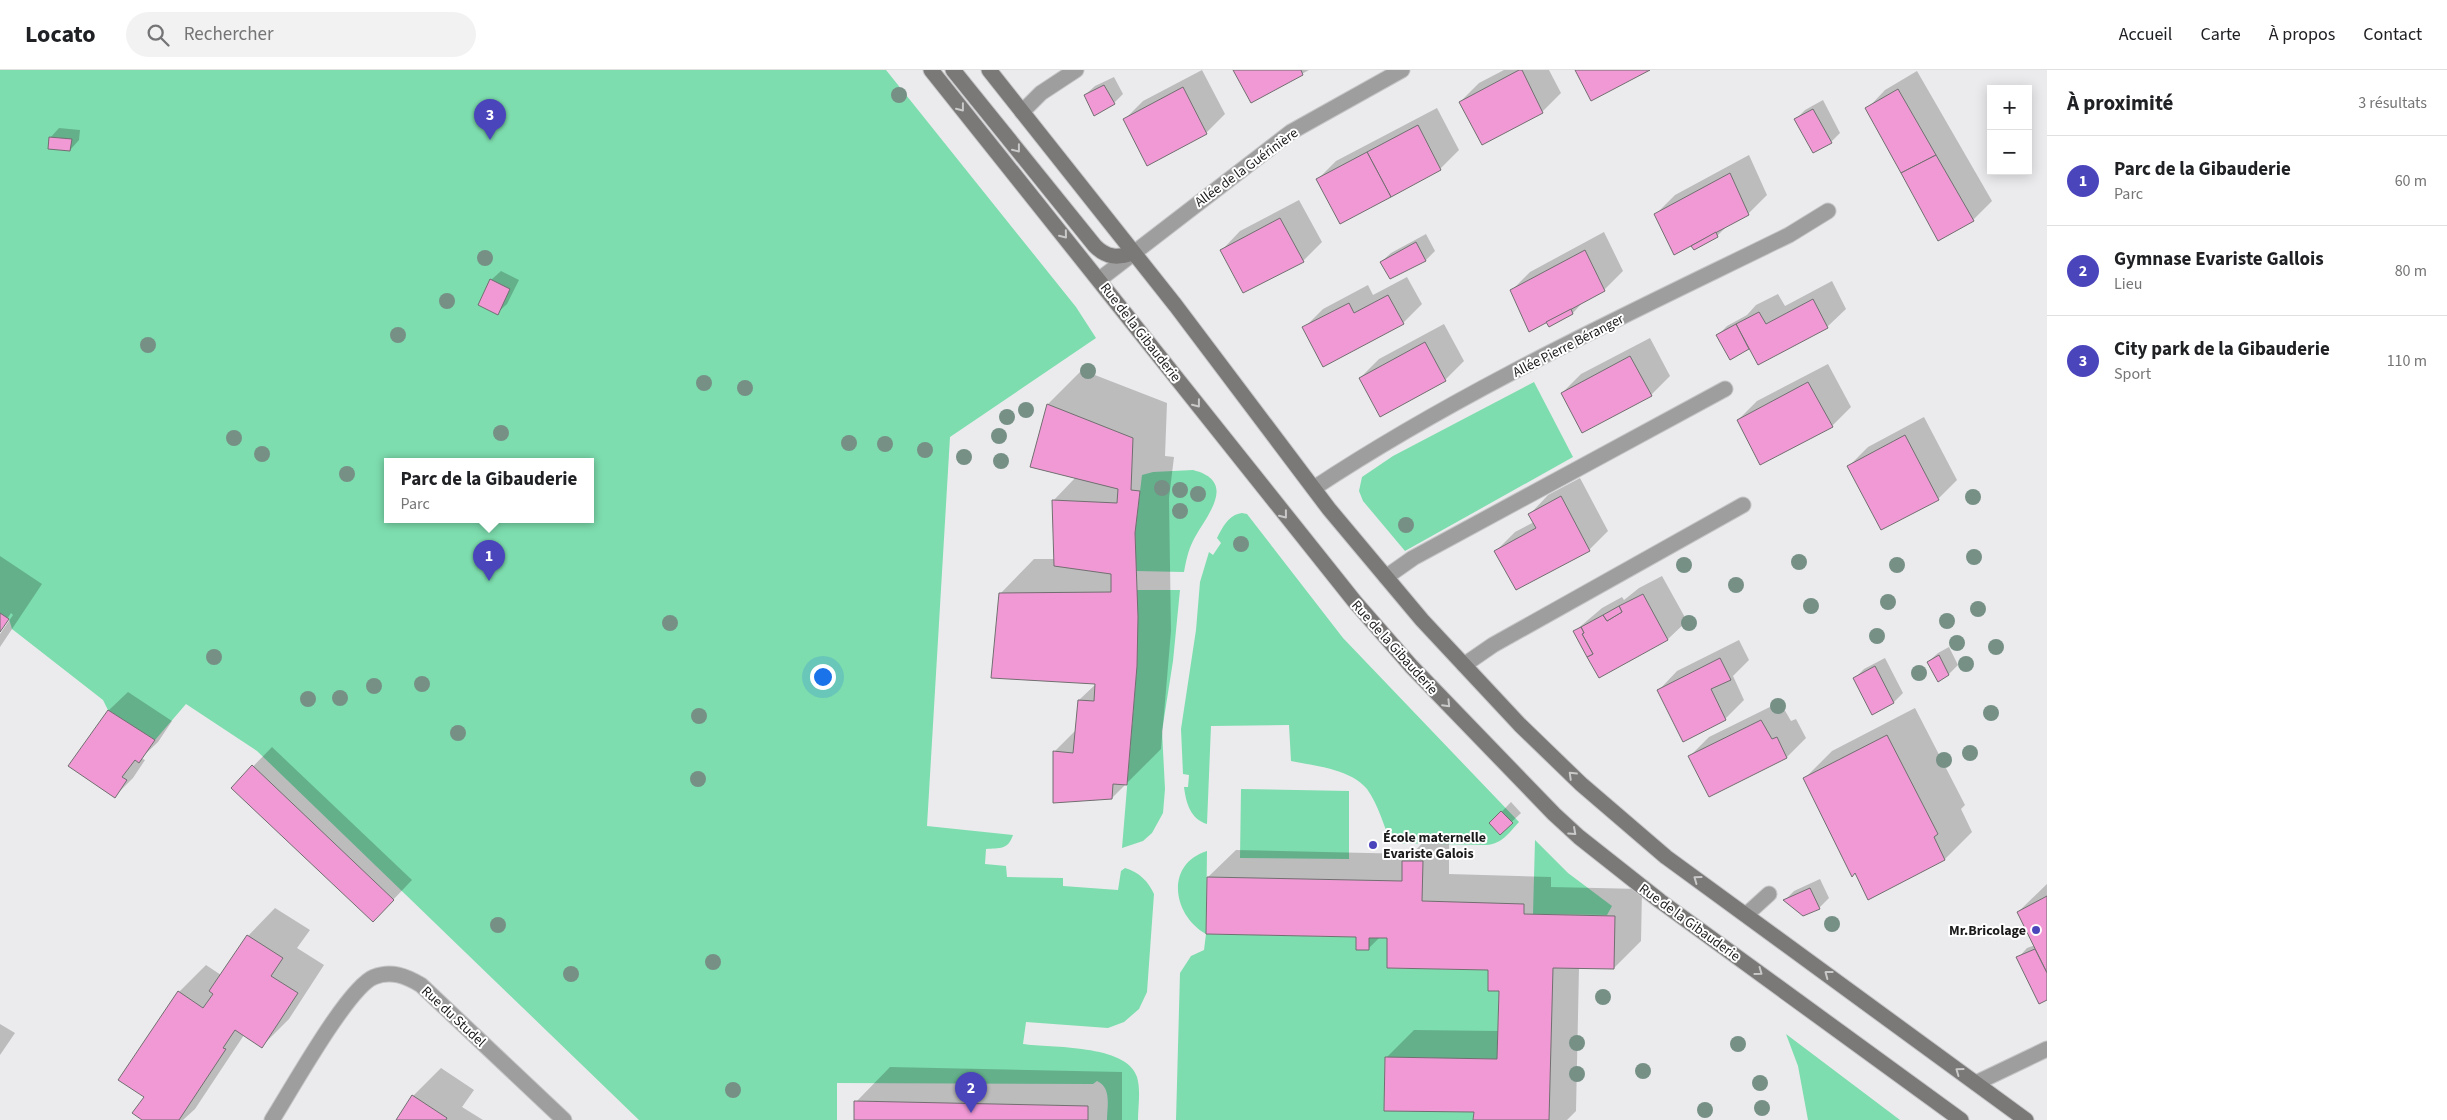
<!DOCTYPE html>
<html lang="fr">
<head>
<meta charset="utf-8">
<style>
  :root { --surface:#fff; --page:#f2f2f2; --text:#202124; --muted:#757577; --line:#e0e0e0; --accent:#4b45bc }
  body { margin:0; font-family:"Source Sans 3",sans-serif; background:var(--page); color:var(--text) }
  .controls { position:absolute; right:15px; top:15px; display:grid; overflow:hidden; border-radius:0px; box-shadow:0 2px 12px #0003 }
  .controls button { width:45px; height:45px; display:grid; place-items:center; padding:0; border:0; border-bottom:1px solid var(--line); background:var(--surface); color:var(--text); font:25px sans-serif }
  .you { position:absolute; left:822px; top:606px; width:18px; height:18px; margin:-12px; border:4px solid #fff; border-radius:50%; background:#1a73e8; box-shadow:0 0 0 8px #1a73e833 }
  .badge { display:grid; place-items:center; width:32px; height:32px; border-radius:50%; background:var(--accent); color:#fff; font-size:16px; font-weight:700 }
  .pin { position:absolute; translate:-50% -41px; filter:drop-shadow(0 1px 2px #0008) }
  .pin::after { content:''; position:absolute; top:26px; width:18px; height:15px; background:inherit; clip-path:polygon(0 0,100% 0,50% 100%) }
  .popup { position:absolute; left:384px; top:388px; width:210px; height:65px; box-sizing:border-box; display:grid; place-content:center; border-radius:0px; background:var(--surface); filter:drop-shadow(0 1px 4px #0005); font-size:16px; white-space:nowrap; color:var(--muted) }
  .popup b { font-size:19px; color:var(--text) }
  .popup::after { content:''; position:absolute; left:50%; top:100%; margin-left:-10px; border:10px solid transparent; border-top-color:var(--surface) }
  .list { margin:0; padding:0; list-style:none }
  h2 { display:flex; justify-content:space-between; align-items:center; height:65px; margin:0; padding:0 20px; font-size:21px }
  h2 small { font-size:16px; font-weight:400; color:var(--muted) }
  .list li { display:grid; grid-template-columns:32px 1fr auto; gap:15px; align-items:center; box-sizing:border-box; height:90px; padding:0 20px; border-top:1px solid var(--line) }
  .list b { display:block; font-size:19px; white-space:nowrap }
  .list p { margin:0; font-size:16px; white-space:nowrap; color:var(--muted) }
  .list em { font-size:16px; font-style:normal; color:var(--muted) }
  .icon { flex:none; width:28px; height:28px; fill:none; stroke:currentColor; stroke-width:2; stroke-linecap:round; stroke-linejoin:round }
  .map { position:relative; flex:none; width:2047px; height:1050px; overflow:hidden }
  header { display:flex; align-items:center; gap:30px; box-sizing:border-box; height:70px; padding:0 25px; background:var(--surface); border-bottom:1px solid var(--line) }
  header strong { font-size:24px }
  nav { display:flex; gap:28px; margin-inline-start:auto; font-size:18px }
  .search { width:350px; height:45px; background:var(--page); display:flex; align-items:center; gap:12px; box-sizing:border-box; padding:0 18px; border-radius:28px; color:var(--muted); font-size:19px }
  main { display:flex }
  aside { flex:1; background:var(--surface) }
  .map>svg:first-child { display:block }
  .green { fill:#7dddae; fill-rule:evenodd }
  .shadow { fill:#0003 }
  .building { fill:#f199d5; stroke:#716f70 }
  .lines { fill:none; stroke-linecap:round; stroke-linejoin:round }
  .lane-casing { stroke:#c5c5c7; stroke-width:17 }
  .street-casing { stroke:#c5c5c7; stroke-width:17 }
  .secondary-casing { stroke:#c5c5c7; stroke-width:17 }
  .lane { stroke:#9f9e9e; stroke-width:15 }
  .street { stroke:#9f9e9e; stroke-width:15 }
  .secondary { stroke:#7a7978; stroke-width:15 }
  .tree { fill:#769086 }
  .oneway { stroke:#cac9c9 }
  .poi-dot { fill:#4b45bc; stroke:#fff; stroke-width:2 }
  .labels { text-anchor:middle; stroke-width:4; stroke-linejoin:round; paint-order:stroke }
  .street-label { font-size:14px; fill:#1a1a1b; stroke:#fff }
  .poi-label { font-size:14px; font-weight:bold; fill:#1a1a1b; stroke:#fff; text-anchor:start }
</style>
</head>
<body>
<header>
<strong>Locato</strong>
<div class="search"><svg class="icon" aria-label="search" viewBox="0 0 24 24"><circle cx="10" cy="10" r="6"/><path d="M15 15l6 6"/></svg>Rechercher</div>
<nav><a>Accueil</a><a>Carte</a><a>À propos</a><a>Contact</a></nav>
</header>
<main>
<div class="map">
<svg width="2047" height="1050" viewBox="0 0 2047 1050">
  <rect width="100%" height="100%" fill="#ebebed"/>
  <g class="green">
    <path d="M0 0H886L1076 237 1096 268 950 367 927 756 1013 765C1008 780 1000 778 986 779L985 794 1006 796 1007 807 1063 808V816L1118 820 1121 801 1125 798C1139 802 1148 811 1154 824L1147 922 1139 939 1124 952 1108 958 1026 952 1023 974C1050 978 1127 974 1137 1007 1141 1021 1138 1036 1138 1050H1107C1107 1036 1112 1018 1097 1011L1093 1014 837 1013V1050H639L257 681 186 634 155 670 108 640 103 630 12 559 9 549 0 543ZM388 392H590V450H388Z"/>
    <polygon points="1534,312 1573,387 1405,481 1363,431 1359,421 1362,407 1393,386"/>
    <path d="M1193 400C1240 412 1204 448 1193 471 1188 481 1186 491 1184 502L1136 501 1135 463 1142 405 1153 402Z"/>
    <path d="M1242 443 1247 444 1343 568 1519 752C1509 763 1502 774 1486 775L1391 773C1384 756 1378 734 1367 719 1351 699 1315 696 1291 691L1289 655 1211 656 1207 754C1190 749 1186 732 1184 717H1188L1189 705 1183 704 1181 659 1196 560 1200 512 1209 482 1213 485 1221 473 1217 468C1223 457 1228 445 1242 443Z"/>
    <polygon points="1137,520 1180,520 1173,591 1162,661 1165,719 1163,743 1152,763 1143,771 1122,778 1137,596"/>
    <polygon points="1241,719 1349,721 1349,789 1240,788"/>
    <polygon points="1535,770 1568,803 1612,836 1607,845 1533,844"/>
    <path d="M1207 781 1206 864 1356 867V880H1368L1369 868H1387V898L1488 900V920L1499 921 1497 989 1385 987 1384 1040 1474 1042 1473 1050H1176L1180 903 1191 886 1204 880 1206 864C1172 845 1165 794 1207 781Z"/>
    <polygon points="1786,964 1900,1050 1808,1050 1798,996"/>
  </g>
  <g class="shadow">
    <polygon points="1202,0 1225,44 1206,63 1124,50 1143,31"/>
    <polygon points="1234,0 1309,0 1251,31"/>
    <polygon points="1504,0 1549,0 1561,23 1542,42 1460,32 1479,13"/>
    <polygon points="1917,1 1992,131 1973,150 1939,170 1867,39 1885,20"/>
    <polygon points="1114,7 1123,24 1114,33 1085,25 1095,16"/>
    <polygon points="1823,30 1840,63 1831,72 1796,49 1805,40"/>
    <polygon points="1437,38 1459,80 1440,99 1340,152 1317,110 1336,91"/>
    <polygon points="59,58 80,60 79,70 70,80 50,68"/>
    <polygon points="1749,85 1767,125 1748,144 1727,156 1717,166 1697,171 1656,144 1675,125"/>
    <polygon points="1299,130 1322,172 1303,191 1222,180 1240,161"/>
    <polygon points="1604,162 1623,201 1604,220 1582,233 1573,243 1549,255 1511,221 1530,202"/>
    <polygon points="1426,164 1435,181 1426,190 1391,208 1381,192 1391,183"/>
    <polygon points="501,201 519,210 507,234 497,243 491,210"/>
    <polygon points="1407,207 1422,234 1403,253 1304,258 1323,239 1368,215 1373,225"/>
    <polygon points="1832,211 1846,239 1827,257 1750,277 1730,288 1718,265 1727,256 1747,245 1756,235 1778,224 1785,236"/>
    <polygon points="1444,254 1464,291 1445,310 1360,308 1379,289"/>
    <polygon points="1650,268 1670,306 1651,325 1562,323 1581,304"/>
    <polygon points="1828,294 1851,337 1832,356 1738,350 1757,331"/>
    <polygon points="1082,300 1167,333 1165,386 1174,387 1169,428 1171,561 1161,679 1112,728 1054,682 1076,660 1079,630 1097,613 1000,524 1034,489 1055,489 1053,431 1076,407 1031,396 1048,334"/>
    <polygon points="1924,347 1957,410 1938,429 1849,396 1868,377"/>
    <polygon points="1580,408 1608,461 1589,480 1496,481 1515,462 1534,452 1530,444 1548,425"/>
    <polygon points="0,486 42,514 0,577 0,564 13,545 11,543 0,560"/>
    <polygon points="1662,506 1687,551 1668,569 1575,561 1602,538 1622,527 1624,530 1639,518"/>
    <polygon points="1739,570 1749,590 1733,606 1744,630 1725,649 1684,670 1659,620 1677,601"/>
    <polygon points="1949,577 1958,595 1949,604 1938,610 1928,592 1938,583"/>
    <polygon points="1885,588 1903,623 1894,632 1873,643 1855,608 1864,599"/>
    <polygon points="128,622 172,651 158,672 141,688 145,690 133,708 114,727 69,696 109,640"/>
    <polygon points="1780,632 1791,651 1796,649 1806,668 1787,687 1710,726 1690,686 1709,667"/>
    <polygon points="1915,638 1965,735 1961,739 1972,762 1945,789 1804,709 1832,681"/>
    <polygon points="272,677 412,810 391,832 232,718"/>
    <polygon points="1511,732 1521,743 1500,763 1491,753"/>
    <polygon points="1431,764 1449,764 1449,804 1551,807 1551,817 1642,819 1641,871 1614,898 1579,898 1576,1041 1567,1050 1475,1050 1475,1040 1387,987 1414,960 1499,961 1500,920 1490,899 1389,866 1381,866 1368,879 1358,866 1208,807 1236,780 1412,784"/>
    <polygon points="1820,809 1829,828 1819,838 1785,830 1794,821"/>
    <polygon points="2047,814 2047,928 2018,888 2027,878 2035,875 2018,842"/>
    <polygon points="275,838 310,860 297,878 324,895 289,949 262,976 244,965 195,1039 183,1050 144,1050 145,1027 179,922 206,895 221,905 248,866"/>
    <polygon points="0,954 15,963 0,985"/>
    <polygon points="890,997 1122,1002 1122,1050 855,1050 856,1032"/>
    <polygon points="441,998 474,1020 462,1037 483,1050 397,1050 413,1026"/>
  </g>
  <g class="building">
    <polygon points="1233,0 1301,0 1303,5 1251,33"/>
    <polygon points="1519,0 1522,0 1543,43 1482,75 1459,32"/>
    <polygon points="1575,0 1650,0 1591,31"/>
    <polygon points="1104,15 1115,34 1094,46 1084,25"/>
    <polygon points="1183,17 1207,64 1147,96 1123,49"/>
    <polygon points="1898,19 1936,85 1901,103 1865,38"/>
    <polygon points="1813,39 1832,73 1813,83 1794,49"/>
    <polygon points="1418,55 1441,100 1391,127 1367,82"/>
    <polygon points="49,67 72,69 70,81 48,79"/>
    <polygon points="1367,82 1391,127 1340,154 1316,109"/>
    <polygon points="1936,85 1974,151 1938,171 1901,103"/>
    <polygon points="1730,103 1749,145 1674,185 1654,144"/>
    <polygon points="1280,148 1304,192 1243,223 1220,180"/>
    <polygon points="1716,162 1718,167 1694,180 1691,176"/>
    <polygon points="1416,172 1426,191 1390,209 1380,192"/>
    <polygon points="1585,180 1605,221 1529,262 1510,220"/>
    <polygon points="490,209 510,219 498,245 478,235"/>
    <polygon points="1388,225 1404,254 1323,297 1302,257 1349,233 1354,243"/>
    <polygon points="1813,229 1828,258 1758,295 1736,254 1759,242 1766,254"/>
    <polygon points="1571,239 1573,244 1549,257 1546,252"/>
    <polygon points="1736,254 1749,279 1730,290 1716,265"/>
    <polygon points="1425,272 1446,311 1380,347 1359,308"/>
    <polygon points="1630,286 1652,326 1582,363 1561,323"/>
    <polygon points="1808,312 1833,357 1760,395 1737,350"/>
    <polygon points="1047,334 1133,368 1131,420 1140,421 1135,463 1138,547 1137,596 1127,715 1113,714 1112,729 1053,733 1053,681 1073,683 1078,630 1094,631 1095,614 991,608 999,523 1111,522 1111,504 1054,496 1052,430 1117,433 1118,419 1030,397"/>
    <polygon points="1905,365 1939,430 1881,460 1847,396"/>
    <polygon points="1561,426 1590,481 1516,520 1494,481 1536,458 1528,444"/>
    <polygon points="1643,524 1668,570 1599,608 1587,587 1593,584 1582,564 1584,563 1581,557 1603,545 1607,551 1622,542 1619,536"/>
    <polygon points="1619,536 1622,542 1607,551 1603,545"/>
    <polygon points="0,543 9,549 0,562"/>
    <polygon points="1581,557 1584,563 1582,564 1593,584 1587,587 1573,561"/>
    <polygon points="1939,585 1949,605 1938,612 1927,592"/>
    <polygon points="1720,588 1731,610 1711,619 1726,650 1683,672 1657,620"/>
    <polygon points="1875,596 1894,633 1872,645 1853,608"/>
    <polygon points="108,640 155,670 139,693 135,690 122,707 127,710 115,728 68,696"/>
    <polygon points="1761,650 1772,669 1777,667 1787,688 1709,727 1688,686"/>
    <polygon points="1887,665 1938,764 1934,767 1945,790 1868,830 1855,803 1852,807 1803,708"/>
    <polygon points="252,695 394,830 373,852 231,718"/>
    <polygon points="1501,741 1513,753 1500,765 1489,753"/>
    <polygon points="1402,791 1423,791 1422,831 1524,834 1524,844 1615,846 1614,899 1553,898 1549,1050 1473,1050 1474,1042 1384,1041 1385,987 1497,989 1499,921 1488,921 1488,900 1387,898 1387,868 1369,868 1369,880 1356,880 1356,867 1206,864 1207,807 1402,811"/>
    <polygon points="1810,818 1820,839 1803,846 1783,830"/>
    <polygon points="2047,826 2047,903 2017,842"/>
    <polygon points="247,865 283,888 271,906 298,923 262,978 235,960 223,978 226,979 179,1050 142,1050 132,1043 144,1027 118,1010 178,921 203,938 213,924 209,921"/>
    <polygon points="2035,879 2047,903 2047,930 2039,934 2016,887"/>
    <polygon points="412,1025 447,1048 446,1050 396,1050"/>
    <polygon points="854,1031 1088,1036 1088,1050 854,1050"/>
  </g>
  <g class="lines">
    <defs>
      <g id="lane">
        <polyline points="1022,42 1041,23 1076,0"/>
        <polyline points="1386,507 1413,488 1725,319"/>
        <polyline points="1464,595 1493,575 1743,435"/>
        <polyline points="1747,844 1769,824"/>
        <polyline points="1976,1013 2047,979"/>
      </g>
      <g id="street">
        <polyline points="1100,209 1291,62 1402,0"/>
        <path d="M1314 418C1464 319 1628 244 1789 165L1828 141"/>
        <path d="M272 1050C290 1022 348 917 374 907 391 900 406 906 421 915L564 1050"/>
      </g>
      <g id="secondary">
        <polyline points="931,0 1355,532 1411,596 1554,744 1579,767 1660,831 1961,1050"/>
        <path d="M953 0 1095 176C1107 188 1118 188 1133 183"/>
        <polyline points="989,0 1176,236 1329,439 1422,550 1520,655 1581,714 1666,787 2026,1050"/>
      </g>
    </defs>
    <use href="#lane" class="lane-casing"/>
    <use href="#street" class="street-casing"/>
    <use href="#secondary" class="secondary-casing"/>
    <use href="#lane" class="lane"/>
    <use href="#street" class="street"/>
    <use href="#secondary" class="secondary"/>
  </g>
  <g class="tree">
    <circle cx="899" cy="25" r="8"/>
    <circle cx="485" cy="188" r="8"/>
    <circle cx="447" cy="231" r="8"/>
    <circle cx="398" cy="265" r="8"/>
    <circle cx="148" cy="275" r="8"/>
    <circle cx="1088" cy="301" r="8"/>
    <circle cx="704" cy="313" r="8"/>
    <circle cx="745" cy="318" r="8"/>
    <circle cx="1026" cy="340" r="8"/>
    <circle cx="1007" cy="347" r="8"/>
    <circle cx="501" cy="363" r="8"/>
    <circle cx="999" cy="366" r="8"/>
    <circle cx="234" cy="368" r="8"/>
    <circle cx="849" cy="373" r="8"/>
    <circle cx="885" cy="374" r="8"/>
    <circle cx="925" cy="380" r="8"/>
    <circle cx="262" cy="384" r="8"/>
    <circle cx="964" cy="387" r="8"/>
    <circle cx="1001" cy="391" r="8"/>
    <circle cx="347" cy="404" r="8"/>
    <circle cx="1162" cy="418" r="8"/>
    <circle cx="1180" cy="420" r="8"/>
    <circle cx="1198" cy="424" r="8"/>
    <circle cx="1973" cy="427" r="8"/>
    <circle cx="1180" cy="441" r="8"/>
    <circle cx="1406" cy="455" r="8"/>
    <circle cx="1241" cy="474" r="8"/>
    <circle cx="1974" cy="487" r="8"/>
    <circle cx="1799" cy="492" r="8"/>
    <circle cx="1684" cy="495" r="8"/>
    <circle cx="1897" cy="495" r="8"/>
    <circle cx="1736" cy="515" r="8"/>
    <circle cx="1888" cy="532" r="8"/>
    <circle cx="1811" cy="536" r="8"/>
    <circle cx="1978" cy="539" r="8"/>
    <circle cx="1947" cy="551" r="8"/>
    <circle cx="670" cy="553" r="8"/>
    <circle cx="1689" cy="553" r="8"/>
    <circle cx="1877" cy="566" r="8"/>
    <circle cx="1957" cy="573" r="8"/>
    <circle cx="1996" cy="577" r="8"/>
    <circle cx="214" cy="587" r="8"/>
    <circle cx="1966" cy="594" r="8"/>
    <circle cx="1919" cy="603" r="8"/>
    <circle cx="422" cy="614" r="8"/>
    <circle cx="374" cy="616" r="8"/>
    <circle cx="340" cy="628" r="8"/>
    <circle cx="308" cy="629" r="8"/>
    <circle cx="1778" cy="636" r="8"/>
    <circle cx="1991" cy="643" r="8"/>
    <circle cx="699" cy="646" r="8"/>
    <circle cx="458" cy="663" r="8"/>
    <circle cx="1970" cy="683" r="8"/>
    <circle cx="1944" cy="690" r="8"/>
    <circle cx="698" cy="709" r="8"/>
    <circle cx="1832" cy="854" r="8"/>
    <circle cx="498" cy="855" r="8"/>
    <circle cx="713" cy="892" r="8"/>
    <circle cx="571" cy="904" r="8"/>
    <circle cx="1603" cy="927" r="8"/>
    <circle cx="1577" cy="973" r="8"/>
    <circle cx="1738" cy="974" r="8"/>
    <circle cx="1643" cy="1001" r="8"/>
    <circle cx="1577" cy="1004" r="8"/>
    <circle cx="1760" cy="1013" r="8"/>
    <circle cx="733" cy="1020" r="8"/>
    <circle cx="1762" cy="1038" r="8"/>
    <circle cx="1705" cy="1040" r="8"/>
  </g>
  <defs><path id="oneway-chevron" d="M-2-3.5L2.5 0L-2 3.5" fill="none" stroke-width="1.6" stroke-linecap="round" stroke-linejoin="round" transform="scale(1.25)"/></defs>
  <g class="oneway">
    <use href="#oneway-chevron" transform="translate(961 38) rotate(52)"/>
    <use href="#oneway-chevron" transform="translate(1017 79) rotate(52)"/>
    <use href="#oneway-chevron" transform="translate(1064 165) rotate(51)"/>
    <use href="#oneway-chevron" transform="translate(1197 334) rotate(52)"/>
    <use href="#oneway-chevron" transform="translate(1284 445) rotate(52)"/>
    <use href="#oneway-chevron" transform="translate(1447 634) rotate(46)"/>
    <use href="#oneway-chevron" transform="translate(1572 705) rotate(-136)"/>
    <use href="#oneway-chevron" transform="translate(1573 762) rotate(42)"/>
    <use href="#oneway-chevron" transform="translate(1697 809) rotate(-144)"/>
    <use href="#oneway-chevron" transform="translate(1759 902) rotate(36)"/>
    <use href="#oneway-chevron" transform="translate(1828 904) rotate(-143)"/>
    <use href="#oneway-chevron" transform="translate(1959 1001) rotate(-144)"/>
  </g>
  <g class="poi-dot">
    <circle cx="1373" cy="775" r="5"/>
    <circle cx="2036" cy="860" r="5"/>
  </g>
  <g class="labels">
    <g class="street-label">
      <text transform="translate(1246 97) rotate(-36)" y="5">Allée de la Guérinière</text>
      <text transform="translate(1141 262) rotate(52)" y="5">Rue de la Gibauderie</text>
      <text transform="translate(1568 275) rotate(-27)" y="5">Allée Pierre Béranger</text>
      <text transform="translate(1395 577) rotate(48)" y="5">Rue de la Gibauderie</text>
      <text transform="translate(1690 852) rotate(36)" y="5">Rue de la Gibauderie</text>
      <text transform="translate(454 946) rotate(43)" y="5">Rue du Studel</text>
    </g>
    <g class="poi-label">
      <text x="1383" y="772">École maternelle<tspan x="1383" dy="16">Evariste Galois</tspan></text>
      <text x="2026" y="865" text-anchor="end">Mr.Bricolage</text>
    </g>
  </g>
</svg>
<div class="controls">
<button>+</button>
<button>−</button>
</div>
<div class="you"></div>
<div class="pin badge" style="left:489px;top:511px">1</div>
<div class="popup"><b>Parc de la Gibauderie</b>Parc</div>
<div class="pin badge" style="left:971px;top:1043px">2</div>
<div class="pin badge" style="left:490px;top:70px">3</div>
</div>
<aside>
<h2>À proximité<small>3 résultats</small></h2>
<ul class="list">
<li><span class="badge">1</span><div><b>Parc de la Gibauderie</b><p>Parc</p></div><em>60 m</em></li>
<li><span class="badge">2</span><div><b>Gymnase Evariste Gallois</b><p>Lieu</p></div><em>80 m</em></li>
<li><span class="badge">3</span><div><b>City park de la Gibauderie</b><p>Sport</p></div><em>110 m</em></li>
</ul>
</aside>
</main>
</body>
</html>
